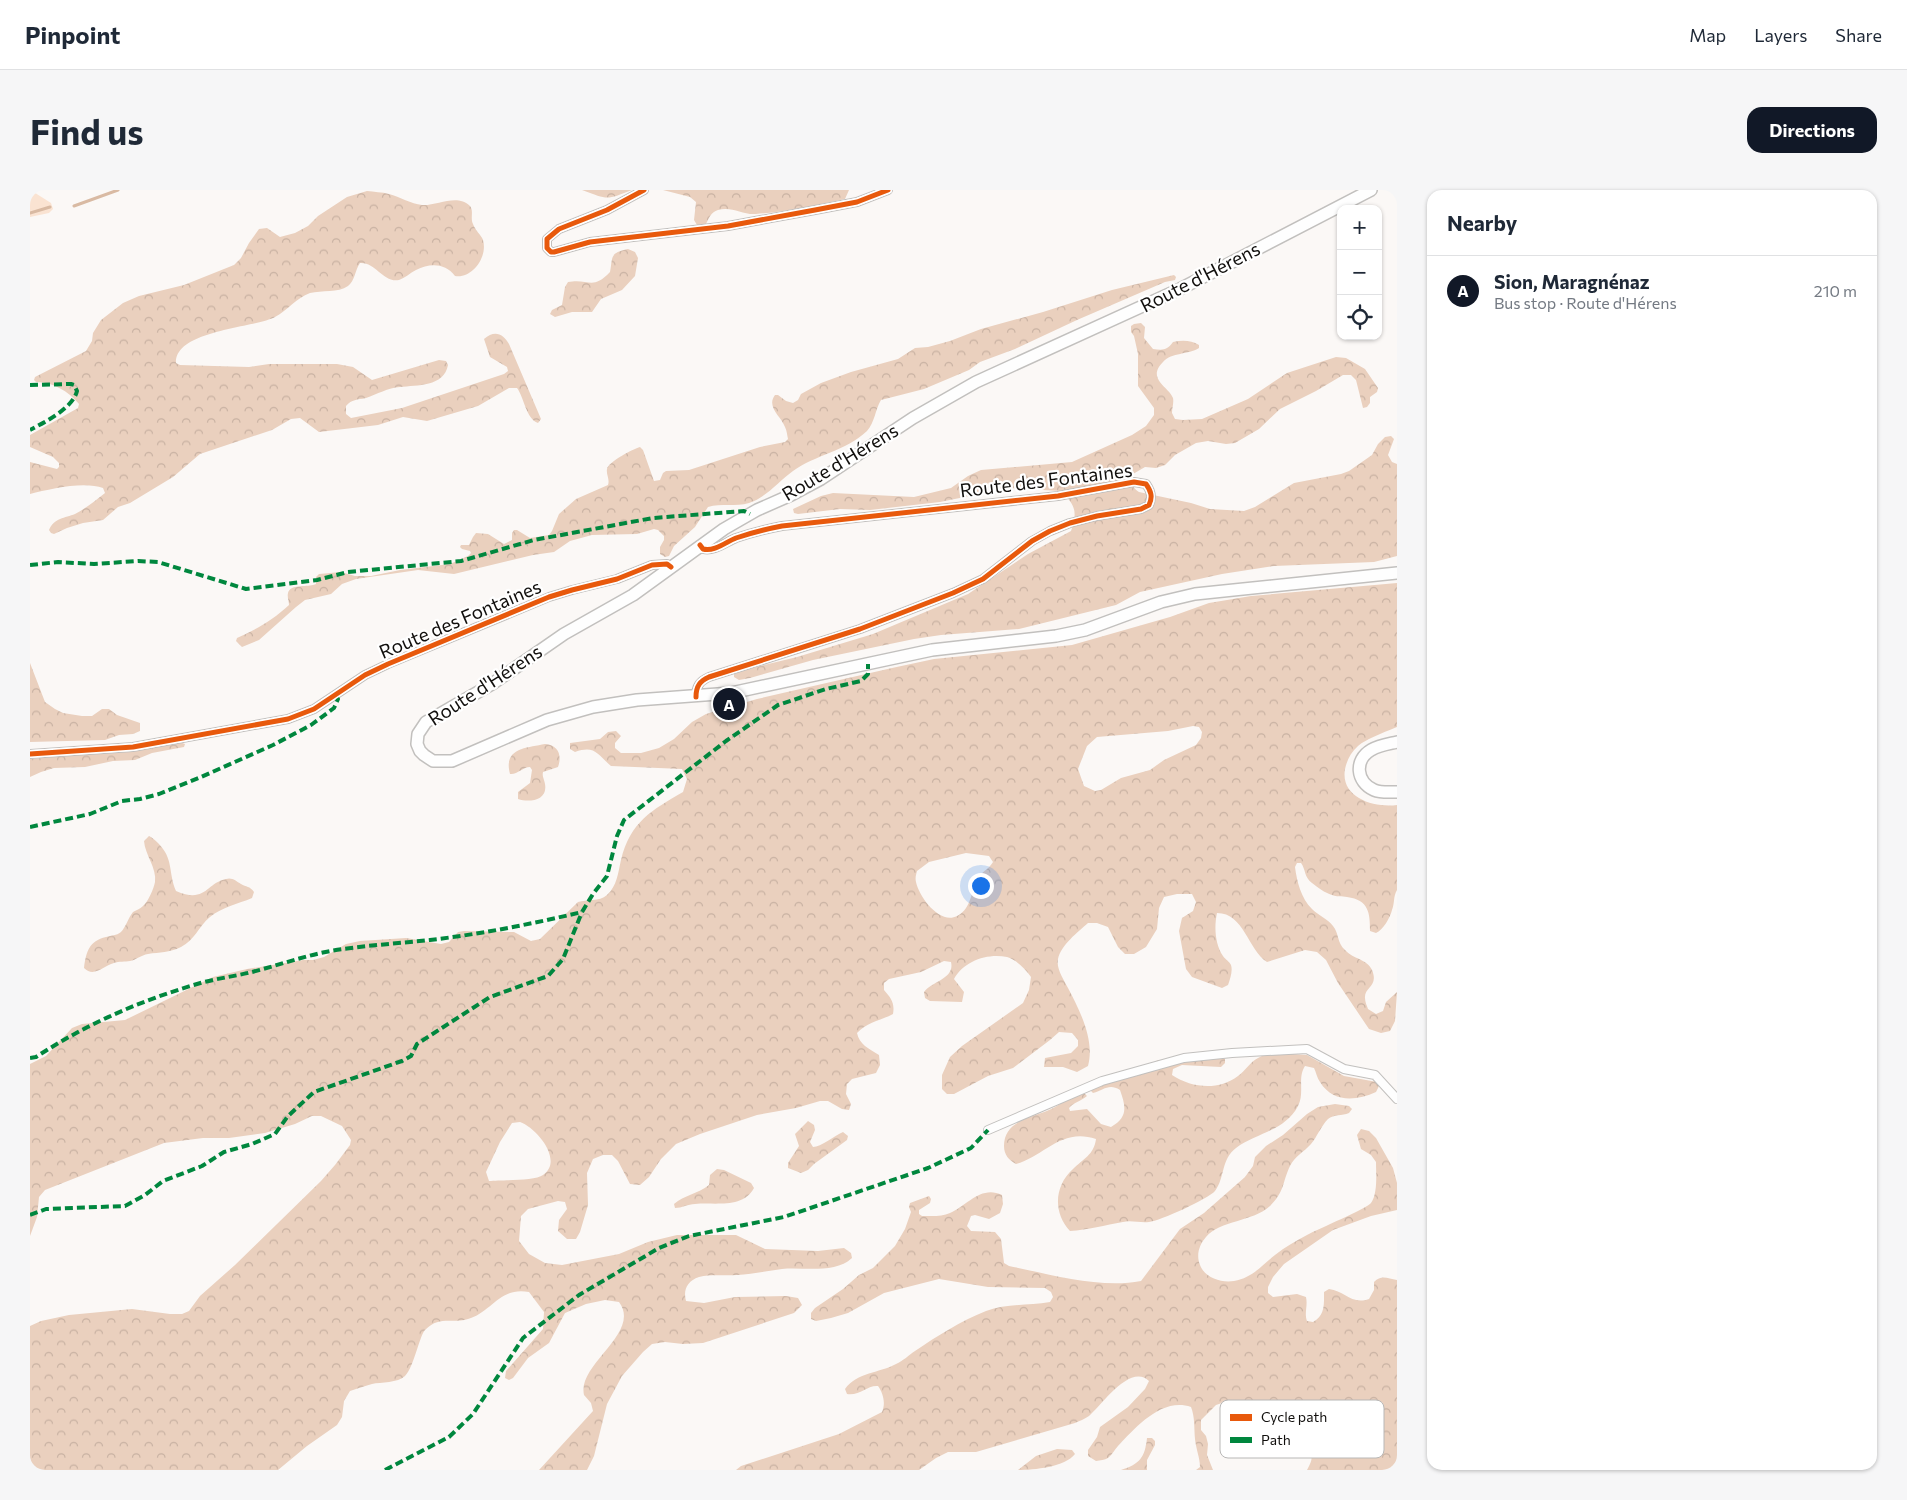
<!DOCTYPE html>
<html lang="en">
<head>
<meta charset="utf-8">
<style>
  :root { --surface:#fff; --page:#f6f6f7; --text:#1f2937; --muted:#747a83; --line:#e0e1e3; --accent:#111827 }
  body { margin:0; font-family:Commissioner,sans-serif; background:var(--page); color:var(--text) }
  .controls { position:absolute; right:15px; top:15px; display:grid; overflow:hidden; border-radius:10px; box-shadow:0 1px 4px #0004 }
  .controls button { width:45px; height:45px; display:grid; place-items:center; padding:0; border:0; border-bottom:1px solid var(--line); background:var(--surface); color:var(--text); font:25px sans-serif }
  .you { position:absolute; left:950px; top:695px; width:18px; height:18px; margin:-12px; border:4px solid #fff; border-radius:50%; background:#1a73e8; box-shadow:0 0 0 8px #1a73e833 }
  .badge { display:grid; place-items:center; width:32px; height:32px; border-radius:50%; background:var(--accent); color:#fff; font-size:16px; font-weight:700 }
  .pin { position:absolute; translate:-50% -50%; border:2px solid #fff; box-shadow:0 1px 5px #0006 }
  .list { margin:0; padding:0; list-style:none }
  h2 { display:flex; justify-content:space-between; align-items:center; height:65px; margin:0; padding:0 20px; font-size:21px }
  h2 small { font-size:16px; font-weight:400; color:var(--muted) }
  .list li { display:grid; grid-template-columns:32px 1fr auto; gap:15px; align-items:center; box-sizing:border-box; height:70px; padding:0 20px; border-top:1px solid var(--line) }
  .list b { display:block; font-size:19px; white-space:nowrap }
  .list p { margin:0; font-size:16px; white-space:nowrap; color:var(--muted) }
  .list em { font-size:16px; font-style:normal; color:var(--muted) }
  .icon { flex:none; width:28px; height:28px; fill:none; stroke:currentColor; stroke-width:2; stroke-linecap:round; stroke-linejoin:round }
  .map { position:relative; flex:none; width:1367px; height:1280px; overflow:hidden; border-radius:15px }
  header { display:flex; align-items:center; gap:30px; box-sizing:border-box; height:70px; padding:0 25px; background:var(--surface); border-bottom:1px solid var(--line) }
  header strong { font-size:24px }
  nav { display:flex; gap:28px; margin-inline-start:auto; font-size:18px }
  .intro { display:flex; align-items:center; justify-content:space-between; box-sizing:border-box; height:120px; padding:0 30px }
  h1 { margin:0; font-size:35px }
  .button { padding:12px 22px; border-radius:15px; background:var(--accent); color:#fff; font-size:18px; font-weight:700 }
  main { display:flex; gap:30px; padding:0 30px }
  aside { flex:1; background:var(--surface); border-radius:15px; box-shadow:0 1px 4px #0004 }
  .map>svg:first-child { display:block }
  .grass { fill:#fae3d2 }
  .forest { fill:url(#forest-crowns); fill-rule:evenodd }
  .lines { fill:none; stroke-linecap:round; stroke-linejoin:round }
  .stream { stroke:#d9baa3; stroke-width:3 }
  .minor-casing { stroke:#c2c0be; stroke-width:10 }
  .secondary-casing { stroke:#c2c0be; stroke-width:14 }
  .minor { stroke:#fefefe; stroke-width:8 }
  .secondary { stroke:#fefefe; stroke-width:11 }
  .quiet { stroke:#00873e; stroke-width:4; stroke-dasharray:8 4; stroke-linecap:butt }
  .cycleway-casing { stroke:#fff; stroke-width:8 }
  .cycleway { stroke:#e8590c; stroke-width:5 }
  .labels { text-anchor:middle; stroke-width:4.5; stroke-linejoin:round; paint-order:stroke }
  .street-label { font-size:19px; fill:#110f0d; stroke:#fff }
  .key { fill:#fff; stroke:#b8b7b6; stroke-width:1 }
  .key-label { font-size:14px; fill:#110f0d }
</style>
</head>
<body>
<header>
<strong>Pinpoint</strong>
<nav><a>Map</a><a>Layers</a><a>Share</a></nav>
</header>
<div class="intro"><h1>Find us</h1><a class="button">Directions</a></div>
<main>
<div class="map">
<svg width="1367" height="1280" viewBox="0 0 1367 1280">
  <defs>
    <pattern id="forest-crowns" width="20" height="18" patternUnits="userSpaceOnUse" patternTransform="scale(1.25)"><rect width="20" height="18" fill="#ead0be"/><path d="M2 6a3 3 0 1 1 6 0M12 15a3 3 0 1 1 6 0" fill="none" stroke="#c8b1a2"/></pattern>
  </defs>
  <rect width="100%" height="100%" fill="#fbf8f6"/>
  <polygon class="grass" points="2,1 21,13 23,19 19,23 0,27 0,2"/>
  <g class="forest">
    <path d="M552 0H602C576 10 579 10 552 0Z"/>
    <path d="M633 0H819L815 9C786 15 756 22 726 24 712 25 702 16 688 20 681 22 679 28 676 34L667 35 664 30 666 12 660 7Z"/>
    <path d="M337 1C344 2 352 2 359 4 370 7 381 14 392 15 407 16 427 3 440 16 444 21 440 28 443 34 445 40 451 45 453 50 458 67 442 89 425 86 415 73 400 73 386 80 380 83 375 88 369 90 353 93 346 72 330 73 325 80 325 91 318 96 308 103 292 100 280 103 266 108 258 120 245 127 225 138 145 140 146 173L150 175 219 177 239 174H307L323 177 342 190 409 170 416 171 418 175C414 197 387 195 370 197 358 198 347 204 336 208 327 210 322 209 316 216V224L321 228 372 218 474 184 478 181 477 177 460 167 454 149C464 140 473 143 479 154L511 229 508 233C496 229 494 207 487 198H479L448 216 397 231 373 227 348 235 289 242 270 228 261 229 242 240 170 264 143 287 100 313 88 317 73 330 53 333 37 338 24 344 21 343 19 340C24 328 35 328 45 324 55 319 66 310 75 303L73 298C54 291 20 299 0 304V272L27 279 29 277V273L23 267 0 257V245L48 218 49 214C38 201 23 192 6 192L4 190 5 187 56 161 62 151 63 143 71 130 93 113 109 106 154 95 204 75 211 68 219 53 229 39 237 38 250 47 265 43 278 36 288 26 317 7Z"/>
    <path d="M598 59 605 62 608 68 605 86 592 100 571 109 562 122H542L525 127 520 124 522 120 532 115 535 97 538 92C559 88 562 101 580 82 583 67 579 63 598 59Z"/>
    <path d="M1144 85 1146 87 1145 90 1135 92 1047 130 985 159 950 172 939 180 894 199 851 210C845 220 845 232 837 241 816 261 785 265 763 281 749 291 737 307 719 313 706 317 691 313 678 317L665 337 644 356 639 366 635 367 630 364V357L634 350V346L628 340 624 339 607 344 562 345 540 351 524 362 503 365 424 384 388 380 326 389 312 394 301 404 275 410 266 417 229 450 212 457 206 451 207 448C227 439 243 430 259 415 259 411 257 407 258 403 260 394 276 397 283 395L286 394V387L289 384 311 382 325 386H341L370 380 420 374 438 366 441 363 440 361 432 359 430 357 431 355H439L443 347 446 343 458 344 474 354 482 350V343L484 340H487L500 348 519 345 522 341 529 324 546 309 578 295C580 289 576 285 577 279 578 272 603 259 610 257L613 260 624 291 630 290 633 283 636 281 659 280 730 257 755 252 758 249C757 245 757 241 755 237 751 226 736 217 745 205H748L756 211 763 213 768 210 771 204 791 193 821 182 868 169 885 158 898 157 920 151 951 139 1013 122 1082 100Z"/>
    <path d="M1111 133 1115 137 1114 148 1123 159C1132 160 1137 161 1143 152 1152 150 1161 150 1169 155V158C1158 165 1142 162 1133 172 1116 189 1139 197 1143 208 1144 213 1142 218 1142 223L1145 229 1153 230 1172 229 1218 209 1257 183 1306 167 1316 168 1335 179 1348 198 1347 202 1340 207V213L1337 217 1333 218 1326 190 1321 185H1313L1286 201 1250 219 1229 239 1205 253 1196 254 1178 251 1166 253 1145 265 1135 275 1126 278 1115 277 1103 284C1102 293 1101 297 1109 302L1161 313 1180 319 1214 321 1225 317 1264 293 1311 284 1319 281 1342 265 1348 254 1355 247 1361 246 1364 249 1358 265 1362 272 1367 274V366L1344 372 1244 376 1192 384 1110 402 1086 415 989 439 911 445 884 449 783 470 720 488 709 490 704 487V483L710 481 767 467 843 444 938 404 998 364 1041 341C1048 321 1045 315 1031 301L979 298 910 312 840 320 810 319 768 324 764 323 763 319 791 306 803 303 884 307 921 298 938 286 951 280 1042 272 1102 245 1116 236 1124 225V218L1108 196V164L1104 146 1101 142V136L1104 134Z"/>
    <path d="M1367 393V537C1357 541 1336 549 1328 556 1321 562 1317 570 1315 579 1310 608 1344 618 1367 615V700C1363 707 1365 712 1362 720 1360 728 1353 740 1346 743L1340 741C1340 723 1339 710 1317 707 1312 706 1306 707 1302 705 1295 703 1287 697 1282 693 1274 687 1276 680 1271 673H1267L1265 677C1267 692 1271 708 1282 719 1288 725 1298 729 1303 736 1309 743 1307 753 1315 760 1323 769 1337 769 1342 780 1349 797 1334 797 1335 808 1335 812 1337 816 1338 819L1346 824 1353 821 1356 812 1367 802 1365 831 1360 841 1351 843 1339 839 1308 793 1296 770 1287 762 1275 760 1237 772C1218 760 1214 723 1187 723 1184 737 1185 754 1193 766 1195 769 1200 772 1201 775 1203 781 1200 789 1198 795L1192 798 1162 787 1156 779 1149 741 1152 728 1163 721 1166 712 1162 704H1147L1134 707 1129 718 1127 739 1116 757 1104 764H1095L1088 757 1078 737 1067 733H1058C1048 742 1031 755 1028 769 1026 779 1034 790 1038 798 1050 821 1065 850 1058 876L1047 882 1033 877H1014L1015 868 1041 863 1048 856V850L1042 843 1029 842 1020 850 983 878 958 886 924 904H917L912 899V885L920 867 932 856 993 813 999 800 1001 787C995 779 987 770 977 767 957 763 934 771 924 789L934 802 932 812 900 811 895 808 894 802C902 791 925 789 921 772L914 771 891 782 859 789 854 793V800C861 808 865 813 863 824 850 831 837 832 827 843 829 854 839 859 849 865L850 875 846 883 822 889 817 894 816 904 821 914 819 920 812 919 798 911H790L766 918 727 925 670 944 646 954 631 969 619 987 610 995 600 994 588 971 582 965H573L563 969 557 983 558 1015 550 1042 546 1049H537L528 1041 529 1030 537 1019 535 1012 528 1011 498 1019 491 1026 489 1051 499 1064 515 1073 532 1075 589 1064 618 1052 647 1045H706L735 1059 788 1061 814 1058 821 1063 822 1068C805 1084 774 1077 752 1079 737 1081 722 1084 707 1085 694 1086 681 1084 669 1087 657 1091 653 1100 656 1111L674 1113 705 1107 756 1106 768 1108 772 1115 764 1123 673 1153 653 1154 635 1152 622 1154 613 1162 592 1186 577 1214 564 1266 557 1280H509L563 1221 561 1213 554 1205C547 1174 612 1143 589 1112L575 1110 556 1114 535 1123 519 1153 498 1168 483 1188 479 1190 475 1188 476 1181 513 1139 514 1122 499 1102C470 1096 461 1123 438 1129 421 1134 410 1125 395 1140 389 1147 384 1177 375 1186 368 1193 351 1192 342 1194 334 1196 327 1199 320 1201L314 1211 312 1227 307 1235 277 1256 248 1280H0V1136L11 1131 39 1125 102 1119 140 1124H152L159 1121 170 1106 205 1075 291 991 305 975 320 955 321 950 312 936 291 926H282L265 934 235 943 199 948H173L134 953 15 1000 9 1007 7 1027 0 1046V874L16 866 42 838 52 834 95 830 183 787 217 779 273 770H283L294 767 316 754 330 751 376 748 411 754 419 752 428 742 434 741 484 742 501 751 510 749 548 712C557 709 569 712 577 705 587 696 588 683 591 670 600 632 622 620 653 602L657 589 652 579 581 576C567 564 565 555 545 562L540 559V553L570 549 578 542 586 541 591 546 585 553V558L591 563H611L629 558 644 549 662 532 676 524 727 509 862 478 904 469 1042 455 1140 427 1179 413 1221 406ZM1163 536 1169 537 1172 542 1171 548 1166 555 1134 570 1120 580 1091 588 1071 600 1065 601 1054 596 1048 579 1057 556 1067 547 1138 541ZM936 663 959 666 963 672C959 679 954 680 950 686 940 699 943 718 927 726 910 735 889 707 886 692 885 688 886 685 887 681L899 672ZM490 932C507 938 534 971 513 985 505 991 471 990 459 991L456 982 470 952 482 933Z"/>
    <polygon points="0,473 15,512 25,519 33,523 52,526 62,526 72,519 79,519 87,525 110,533 110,541 103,544 89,545 75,550 0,552"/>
    <polygon points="150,552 155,554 154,557 122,563 105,570 83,571 55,577 24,578 11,582 0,587 0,569 107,559"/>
    <path d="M515 554C529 555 532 566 528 577L513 582C512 587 514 588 515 594 518 610 500 613 488 609V602L500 593 502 580 500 577C493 577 487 585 480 584 473 558 496 558 515 554Z"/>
    <path d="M119 646C123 648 125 650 128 653 144 669 138 682 146 701 176 714 176 693 196 689 202 687 206 691 211 694 216 697 220 696 224 702L222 708C208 714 192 717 180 727 168 737 165 750 151 757 139 763 130 762 118 764 111 765 106 770 100 771 95 772 89 771 84 773 73 776 64 788 54 778 56 762 59 751 76 747 82 745 86 746 91 742 96 737 98 728 103 722 106 720 110 719 113 716 118 712 124 698 125 692 127 678 115 665 114 651Z"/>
    <path d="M1247 863 1277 865 1314 886 1347 892 1349 896 1346 902C1326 911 1303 913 1290 892 1287 888 1286 882 1284 878L1275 876C1267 888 1275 903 1268 916 1255 941 1226 943 1206 958 1191 969 1195 988 1185 1001 1178 1009 1130 1031 1119 1032 1110 1033 1101 1030 1093 1032 1075 1035 1058 1040 1040 1041 1023 1023 1024 996 1043 979 1053 969 1064 965 1066 949 1032 937 1014 966 986 974 979 970 974 965 974 956 974 931 1000 928 1019 920 1031 915 1043 903 1055 904L1057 906C1051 911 1043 913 1039 918L1040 921 1057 919 1071 934 1081 937C1098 927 1096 917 1090 900 1079 893 1074 900 1063 903L1061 901 1068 894 1116 881 1123 873 1128 870 1157 872 1192 868 1195 869V873L1191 877 1152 875 1143 879 1142 885C1162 898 1188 901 1208 886 1215 881 1220 872 1228 868 1234 864 1241 864 1247 863Z"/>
    <path d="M1305 914 1319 916 1322 919 1319 923C1312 926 1304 924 1298 929 1291 936 1287 947 1281 954 1274 962 1265 966 1260 976 1252 993 1255 1001 1240 1016 1223 1032 1190 1030 1176 1047 1169 1055 1166 1065 1170 1075 1175 1088 1191 1093 1204 1091 1222 1088 1231 1076 1245 1065 1255 1057 1266 1051 1277 1045 1288 1039 1338 1018 1341 1013 1348 1003 1346 983 1346 972L1341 965 1331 959 1327 945 1331 939 1339 941 1346 948 1363 978 1367 993V1020L1341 1026 1303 1040 1254 1074 1243 1087 1238 1097V1103L1243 1107 1267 1104 1276 1107C1278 1116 1274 1123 1277 1131L1283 1132C1295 1125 1294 1115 1294 1102L1299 1099C1315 1101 1321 1115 1339 1109L1344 1100V1092C1352 1084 1358 1089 1367 1090V1280H1277C1282 1271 1284 1266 1278 1257L1211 1212 1198 1211 1186 1215 1171 1230V1240L1176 1246 1178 1254 1177 1265 1183 1280H1166L1170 1277C1170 1268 1166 1259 1165 1249 1164 1238 1165 1227 1161 1217 1132 1207 1106 1237 1088 1256 1085 1259 1082 1265 1078 1268 1075 1270 1070 1270 1066 1271L1058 1266V1260L1067 1247 1070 1237 1098 1217 1115 1199 1119 1191C1100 1173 1072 1215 1059 1226 1055 1229 1049 1231 1045 1233L946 1262H918L906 1268 889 1280H706L711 1276 809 1244 852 1222C856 1213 853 1203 848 1196 837 1195 830 1206 817 1204L815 1199C827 1182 850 1183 866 1174 873 1171 879 1165 885 1161 907 1146 931 1131 956 1121 977 1113 999 1116 1020 1112L1023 1107 1021 1102 1015 1098 958 1097 909 1089 854 1103 818 1123 801 1128 786 1131 781 1129V1123L785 1118 813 1099 829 1085 843 1078 865 1056 875 1039 881 1022 879 1017 880 1013 899 1006 901 1009 900 1013 889 1020V1024L892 1026C901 1026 912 1027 920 1023 938 1015 951 995 972 1005L973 1014 970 1023 959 1029 945 1025 941 1026 937 1036 941 1041 965 1042 971 1049 974 1073 979 1076C1019 1084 1070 1099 1111 1091L1150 1039 1174 1023 1215 987 1223 976 1225 967 1236 956 1253 945 1277 924 1288 917Z"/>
    <path d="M778 931 784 935 785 940 780 952 783 957C791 957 804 946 813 942L818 946 817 950 784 974 778 980 771 983 758 978V973L769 956 765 944Z"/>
    <path d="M687 979 694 980 721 993 724 998C713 1019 685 1012 665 1014 658 1014 652 1018 645 1018L644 1014C654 1005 668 1004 679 995L680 985Z"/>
    <path d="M1117 1248H1122L1125 1251V1255L1117 1270V1280H1091C1110 1274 1115 1267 1117 1248Z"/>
    <path d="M1027 1259 1042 1260 1045 1264C1035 1277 1004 1280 988 1280L1006 1266Z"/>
  </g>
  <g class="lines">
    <g class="stream">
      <polyline points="44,16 88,0"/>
      <polyline points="0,23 20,17"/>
    </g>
    <defs>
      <g id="minor">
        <polyline points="614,0 577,20 529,39 517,49 517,58 521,62 524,62 560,52 698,36 785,20 827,12 858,0"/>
        <path d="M666 507C666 496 670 491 679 487L830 439 923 403 953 389 1002 351 1020 341 1040 333 1067 326 1111 319 1119 315C1123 307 1121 301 1116 294L1104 292 1028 306 752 336C736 339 721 343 706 348 696 352 684 362 673 359L670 355"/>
        <polyline points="0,564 103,557 258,529 284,519 335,485 358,474 519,407 542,400 587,389 622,375 637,374 641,377"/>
        <polyline points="958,940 1072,891 1154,868 1202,863 1277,859 1314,879 1345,885 1367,909"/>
      </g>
      <g id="secondary">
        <polyline points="1341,0 1150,99 946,192 883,228 791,289 761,305 727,320 694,339 603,405 534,444 462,494 396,532 388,544 387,554 390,561 394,565 403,571 422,571 517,530 563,517 607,510 701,503 902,460 1026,446 1055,440 1131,412 1165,404 1367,383"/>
        <path d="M1367 552C1358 554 1349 555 1341 560 1324 570 1326 592 1344 600 1351 603 1359 602 1367 602"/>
      </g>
    </defs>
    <use href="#minor" class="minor-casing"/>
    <use href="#secondary" class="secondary-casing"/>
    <use href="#minor" class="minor"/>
    <use href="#secondary" class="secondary"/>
    <g class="quiet">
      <path d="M0 195 41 194 44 195 47 201C43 218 15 232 0 240"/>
      <polyline points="0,375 28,372 64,374 108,371 128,372 216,399 287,390 318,382 431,371 504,350 623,328 714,321 720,324"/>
      <polyline points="0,637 60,624 92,611 110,609 129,604 171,587 243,555 281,535 304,518 308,509 306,506"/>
      <path d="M0 868 6 867C58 833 114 809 174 792 190 788 206 786 222 782 253 774 282 763 313 759 342 755 371 753 400 750 451 744 502 734 552 722L563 704 577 686 587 646 594 630 696 551 748 515 796 499 831 491 838 484V474"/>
      <polyline points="0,1025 16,1019 95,1016 115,1005 133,991 172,976 194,962 222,954 245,944 258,926 284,902 372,871 381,866 387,854 460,807 518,786 533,769 552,722"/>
      <polyline points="355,1280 419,1247 443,1224 493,1148 549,1105 629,1058 659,1046 754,1027 898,978 941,958 958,940"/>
    </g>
    <defs>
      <g id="cycleway">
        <polyline points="614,0 577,20 529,39 517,49 517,58 521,62 524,62 560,52 698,36 785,20 827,12 858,0"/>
        <path d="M666 507C666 496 670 491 679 487L830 439 923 403 953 389 1002 351 1020 341 1040 333 1067 326 1111 319 1119 315C1123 307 1121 301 1116 294L1104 292 1028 306 752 336C736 339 721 343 706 348 696 352 684 362 673 359L670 355"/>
        <polyline points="0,564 103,557 258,529 284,519 335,485 358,474 519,407 542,400 587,389 622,375 637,374 641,377"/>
      </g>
    </defs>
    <use href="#cycleway" class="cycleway-casing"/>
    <use href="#cycleway" class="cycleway"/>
  </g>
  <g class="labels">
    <g class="street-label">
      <text transform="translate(1170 87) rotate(-27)" y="7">Route d'Hérens</text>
      <text transform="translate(810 272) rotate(-31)" y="7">Route d'Hérens</text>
      <text transform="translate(1016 290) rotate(-7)" y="7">Route des Fontaines</text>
      <text transform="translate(430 429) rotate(-23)" y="7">Route des Fontaines</text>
      <text transform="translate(455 495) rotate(-33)" y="7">Route d'Hérens</text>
    </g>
  </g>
  <rect x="1190" y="1210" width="164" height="58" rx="8" class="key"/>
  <rect x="1200" y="1224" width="22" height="7" fill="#e8590c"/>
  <rect x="1200" y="1247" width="22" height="6" fill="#00873e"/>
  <g class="key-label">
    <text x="1231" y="1232">Cycle path</text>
    <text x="1231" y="1255">Path</text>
  </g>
</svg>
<div class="controls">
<button>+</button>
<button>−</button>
<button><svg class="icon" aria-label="locate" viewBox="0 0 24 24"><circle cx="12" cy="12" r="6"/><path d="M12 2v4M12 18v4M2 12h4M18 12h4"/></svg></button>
</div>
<div class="you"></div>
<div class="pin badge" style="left:699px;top:514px">A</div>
</div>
<aside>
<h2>Nearby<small></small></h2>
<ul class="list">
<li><span class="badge">A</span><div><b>Sion, Maragnénaz</b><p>Bus stop · Route d'Hérens</p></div><em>210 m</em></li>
</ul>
</aside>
</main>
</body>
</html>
